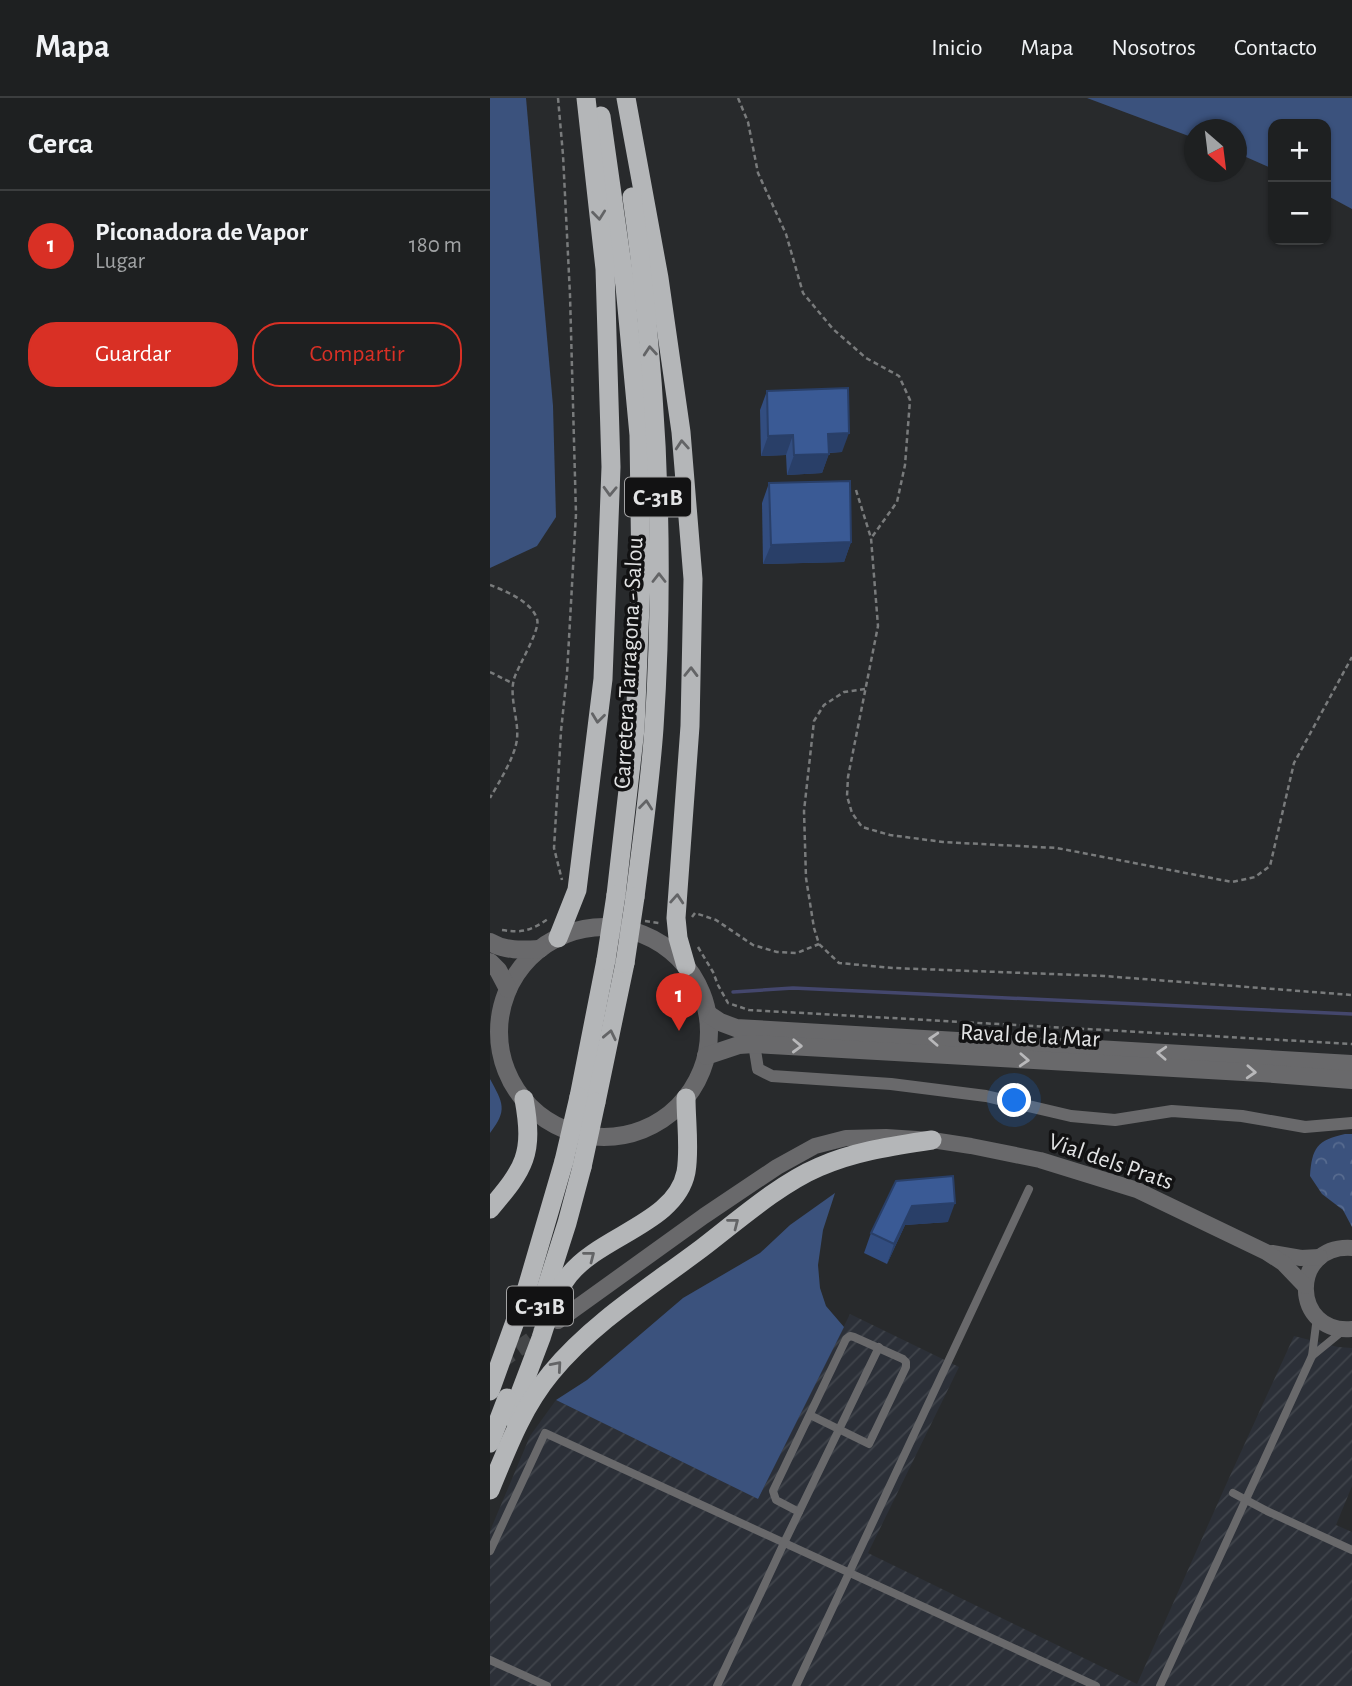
<!DOCTYPE html>
<html lang="es">
<head>
<meta charset="utf-8">
<style>
  :root { --surface:#1e2021; --page:#2b2d2e; --text:#f1f3f6; --muted:#a1a3a5; --line:#3c3e3f; --accent:#d93025 }
  body { margin:0; font-family:"Alegreya Sans",sans-serif; background:var(--page); color:var(--text) }
  .controls { position:absolute; right:21px; top:21px; display:grid; overflow:hidden; border-radius:14px; box-shadow:0 2px 5px #0004 }
  .controls button { width:63px; height:63px; display:grid; place-items:center; padding:0; border:0; border-bottom:2px solid var(--line); background:var(--surface); color:var(--text); font:35px sans-serif }
  .compass { position:absolute; left:694px; top:21px; width:63px; height:63px; border-radius:50%; background:var(--surface); box-shadow:0 2px 5px #0004; rotate:152deg }
  .you { position:absolute; left:525px; top:1003px; width:24px; height:24px; margin:-18px; border:5px solid #fff; border-radius:50%; background:#1a73e8; box-shadow:0 0 0 10px #1a73e833 }
  .badge { display:grid; place-items:center; width:46px; height:46px; border-radius:50%; background:var(--accent); color:#fff; font-size:23px; font-weight:700 }
  .pin { position:absolute; translate:-50% -58px; filter:drop-shadow(0 2px 4px #0008) }
  .pin::after { content:''; position:absolute; top:37px; width:24px; height:21px; background:inherit; clip-path:polygon(0 0,100% 0,50% 100%) }
  .list { margin:0; padding:0; list-style:none }
  h2 { display:flex; justify-content:space-between; align-items:center; height:91px; margin:0; padding:0 28px; font-size:30px }
  h2 small { font-size:23px; font-weight:400; color:var(--muted) }
  .list li { display:grid; grid-template-columns:46px 1fr auto; gap:21px; align-items:center; box-sizing:border-box; height:112px; padding:0 28px; border-top:2px solid var(--line) }
  .list b { display:block; font-size:26px; white-space:nowrap }
  .list p { margin:0; font-size:23px; white-space:nowrap; color:var(--muted) }
  .list em { font-size:23px; font-style:normal; color:var(--muted) }
  .actions { display:flex; gap:14px; padding:21px 28px }
  .actions a { flex:1; padding:16px 0; border:2px solid var(--accent); border-radius:28px; text-align:center; font-size:24px; color:var(--accent) }
  .actions .main { background:var(--accent); color:#fff }
  .map { position:relative; flex:none; width:862px; height:1588px; overflow:hidden }
  header { display:flex; align-items:center; gap:42px; box-sizing:border-box; height:98px; padding:0 35px; background:var(--surface); border-bottom:2px solid var(--line) }
  header strong { font-size:33px }
  nav { display:flex; gap:38px; margin-inline-start:auto; font-size:24px }
  main { display:flex }
  aside { flex:1; background:var(--surface) }
  .map>svg:first-child { display:block }
  .industrial { fill:url(#industrial-furrows) }
  .grass { fill:#3b527d }
  .forest { fill:url(#forest-crowns) }
  .lines { fill:none; stroke-linecap:round; stroke-linejoin:round }
  .stream { stroke:#44476d; stroke-width:3.5 }
  .minor-tunnel { stroke:#444648; stroke-width:16; stroke-dasharray:16 8; stroke-linecap:butt }
  .path { stroke:#797b7c; stroke-width:2.5; stroke-dasharray:5 3.5; stroke-linecap:butt }
  .service { stroke:#69696b; stroke-width:8 }
  .pedestrian { stroke:#69696b; stroke-width:12 }
  .minor { stroke:#69696b; stroke-width:16 }
  .tertiary { stroke:#69696b; stroke-width:18 }
  .trunk { stroke:#b4b6b8; stroke-width:19 }
  .trunk-bridge { stroke:#b4b6b8; stroke-width:19 }
  .wall { fill:#324d80 }
  .shaded-wall { fill:#293f68 }
  .building { fill:#3a5a95; stroke:#293f68; stroke-width:2 }
  .oneway { stroke:#636466 }
  .oneway2 { stroke:#b8b8ba }
  .labels { text-anchor:middle; stroke-width:7; stroke-linejoin:round; paint-order:stroke }
  .shield { fill:#121213; stroke:#a4a4a5; stroke-width:2 }
  .shield-label { font-size:23px; font-weight:bold; fill:#e2e3e4 }
  .street-label { font-size:24px; fill:#e2e3e4; stroke:#121213 }
</style>
</head>
<body>
<header>
<strong>Mapa</strong>
<nav><a>Inicio</a><a>Mapa</a><a>Nosotros</a><a>Contacto</a></nav>
</header>
<main>
<aside>
<h2>Cerca<small></small></h2>
<ul class="list">
<li><span class="badge">1</span><div><b>Piconadora de Vapor</b><p>Lugar</p></div><em>180 m</em></li>
</ul>
<div class="actions"><a class="main">Guardar</a><a>Compartir</a></div>
</aside>
<div class="map">
<svg width="862" height="1588" viewBox="0 0 862 1588">
  <defs>
    <pattern id="industrial-furrows" width="10" height="10" patternUnits="userSpaceOnUse" patternTransform="scale(1.75)"><rect width="10" height="10" fill="#2c3038"/><path d="M-1 1l2-2M0 10L10 0M9 11l2-2" fill="none" stroke="#40444b"/></pattern>
    <pattern id="forest-crowns" width="20" height="18" patternUnits="userSpaceOnUse" patternTransform="scale(1.75)"><rect width="20" height="18" fill="#3b527d"/><path d="M2 6a3 3 0 1 1 6 0M12 15a3 3 0 1 1 6 0" fill="none" stroke="#576b8f"/></pattern>
  </defs>
  <rect width="100%" height="100%" fill="#282a2c"/>
  <polygon class="industrial" points="360,1216 469,1269 378,1455 647,1586 739,1380 804,1238 848,1249 862,1250 862,1388 846,1427 862,1434 862,1588 0,1588 0,1433 40,1338 66,1302 268,1401"/>
  <g class="grass">
    <polygon points="0,0 36,0 63,308 66,419 47,448 0,470"/>
    <polygon points="597,0 862,0 862,111 836,97 836,26 783,26 783,71 747,55 746,32 704,32 704,40"/>
    <path d="M0 981C13 1005 18 1012 0 1035Z"/>
    <polygon points="345,1095 333,1132 328,1167 330,1190 336,1208 354,1229 268,1401 66,1302 97,1282 193,1200 270,1155 300,1127"/>
  </g>
  <path class="forest" d="M855 1036H862V1129L853 1112 832 1096 820 1078C822 1050 827 1042 855 1036Z"/>
  <g class="lines">
    <polyline class="stream" points="243,894 303,890 862,916"/>
    <polyline class="minor-tunnel" points="8,1265 55,1232"/>
    <g class="path">
      <polyline points="68,0 73,57 80,197 86,416 77,576 71,633 64,750 72,782"/>
      <polyline points="248,0 258,24 268,75 296,136 313,195 343,231 376,260 409,278 420,302 415,367 407,404 382,439"/>
      <polyline points="366,392 381,440 388,528 358,679 357,698 362,715 372,729 400,737 453,744 567,750 742,784 765,779 780,768 804,665 862,559"/>
      <path d="M0 487C16 493 42 504 47 521 51 531 28 568 24 581 19 600 29 622 27 641 25 659 9 684 0 700"/>
      <polyline points="0,574 22,585"/>
      <polyline points="375,591 354,594 334,607 324,623 314,713 316,780 324,830 329,846 349,865 403,870 614,878 862,897"/>
      <polyline points="202,819 205,815 226,822 263,847 287,854 307,855 329,846"/>
      <polyline points="155,823 169,825"/>
      <path d="M12 832C33 835 40 833 58 821"/>
      <polyline points="208,849 223,874 228,887 238,905 259,912 862,946"/>
    </g>
    <g class="service">
      <polyline points="822,1258 855,1231"/>
      <polyline points="743,1395 777,1413 862,1452"/>
      <polyline points="309,1414 286,1402 283,1393 356,1241 360,1238 364,1239 413,1261 416,1264 416,1269 379,1346 320,1317"/>
      <polyline points="0,1453 55,1335 606,1588"/>
      <polyline points="0,1562 57,1588"/>
      <polyline points="227,1588 294,1445 389,1249"/>
      <polyline points="306,1588 539,1091"/>
      <polyline points="670,1588 822,1258 827,1219"/>
    </g>
    <polyline class="pedestrian" points="264,946 268,971 282,978 401,986 496,998 581,1018 625,1022 682,1013 752,1018 815,1029 862,1025"/>
    <g class="minor">
      <path d="M862 1150C799 1146 802 1237 862 1231"/>
      <polyline points="782,1155 811,1160 830,1159"/>
      <polyline points="68,1223 214,1118 287,1069 325,1048 356,1040 396,1039 442,1042 481,1048 550,1062 647,1092 776,1154 793,1165 815,1188"/>
    </g>
    <g class="tertiary">
      <circle cx="114" cy="934" r="105"/>
      <path d="M0 844C15 853 32 852 50 851"/>
      <polyline points="0,864 8,872 18,891"/>
      <polyline points="218,916 230,924 246,930 862,966"/>
      <polyline points="216,958 249,947 264,946 771,975 862,982"/>
    </g>
    <g class="trunk">
      <polyline points="136,0 169,180 191,334 203,481 200,628 186,820 188,840 196,868"/>
      <polyline points="111,18 135,188 149,337 151,482 145,631 126,797"/>
      <path d="M142 99C167 275 176 452 164 630 160 686 152 743 145 799"/>
      <polyline points="68,840 87,792 113,581 121,369 115,171 96,0"/>
      <polyline points="89,999 116,862"/>
      <polyline points="106,1004 135,865"/>
      <path d="M0 1111C35 1070 44 1056 34 1001"/>
      <polyline points="49,1213 77,1125 92,1069"/>
      <polyline points="0,1293 36,1193 74,1063"/>
      <path d="M21 1319C31 1293 41 1266 51 1240 58 1218 65 1195 79 1177 111 1137 186 1125 196 1074 200 1051 196 1024 196 1000"/>
      <polyline points="0,1345 17,1300"/>
      <path d="M0 1392C17 1351 32 1310 61 1275 102 1225 160 1189 212 1150 246 1124 289 1086 329 1069 365 1053 403 1048 442 1042"/>
    </g>
    <g class="trunk-bridge">
      <polyline points="116,862 126,797"/>
      <polyline points="135,865 145,799"/>
      <polyline points="74,1063 89,999"/>
      <polyline points="92,1069 106,1004"/>
    </g>
  </g>
  <g class="wall">
    <polygon points="277,293 352,354 339,355 332,375 297,377 296,357 271,358 270,312"/>
    <polygon points="279,385 361,444 354,464 273,466 272,405"/>
    <polygon points="406,1083 458,1124 415,1127 397,1166 374,1155 381,1135"/>
  </g>
  <g class="shaded-wall">
    <polygon points="359,335 352,354 331,355 338,336"/>
    <polygon points="303,337 296,357 271,358 278,338"/>
    <polygon points="339,356 332,375 297,377 304,357"/>
    <polygon points="361,444 354,464 273,466 281,447"/>
    <polygon points="465,1105 458,1124 415,1127 397,1166 404,1146 422,1108"/>
  </g>
  <g class="building">
    <polygon points="358,290 359,335 338,336 339,356 304,357 303,337 278,338 277,293"/>
    <polygon points="360,383 361,444 281,447 279,385"/>
    <polygon points="463,1078 465,1105 422,1108 404,1146 381,1135 406,1083"/>
  </g>
  <defs><path id="oneway-chevron" d="M-2-3.5L2.5 0L-2 3.5" fill="none" stroke-width="1.6" stroke-linecap="round" stroke-linejoin="round" transform="scale(1.75)"/></defs>
  <g class="oneway">
    <use href="#oneway-chevron" transform="translate(109 117) rotate(84)"/>
    <use href="#oneway-chevron" transform="translate(160 253) rotate(-95)"/>
    <use href="#oneway-chevron" transform="translate(192 347) rotate(-94)"/>
    <use href="#oneway-chevron" transform="translate(120 393) rotate(92)"/>
    <use href="#oneway-chevron" transform="translate(169 480) rotate(-90)"/>
    <use href="#oneway-chevron" transform="translate(201 574) rotate(-89)"/>
    <use href="#oneway-chevron" transform="translate(108 620) rotate(97)"/>
    <use href="#oneway-chevron" transform="translate(156 707) rotate(-84)"/>
    <use href="#oneway-chevron" transform="translate(187 801) rotate(-86)"/>
    <use href="#oneway-chevron" transform="translate(120 937) rotate(-78)"/>
    <use href="#oneway-chevron" transform="translate(244 1125) rotate(-38)"/>
    <use href="#oneway-chevron" transform="translate(100 1158) rotate(-38)"/>
    <use href="#oneway-chevron" transform="translate(67 1268) rotate(-49)"/>
  </g>
  <g class="oneway2">
    <use href="#oneway-chevron" transform="translate(444 941) rotate(-177)"/>
    <use href="#oneway-chevron" transform="translate(307 948) rotate(2)"/>
    <use href="#oneway-chevron" transform="translate(672 955) rotate(-177)"/>
    <use href="#oneway-chevron" transform="translate(534 962) rotate(3)"/>
    <use href="#oneway-chevron" transform="translate(761 974) rotate(3)"/>
  </g>
  <g class="labels">
    <g class="shield">
      <rect x="135" y="379.5" width="66" height="39" rx="5"/>
      <rect x="17" y="1188.5" width="66" height="39" rx="5"/>
    </g>
    <g class="shield-label">
      <text x="168" y="407">C-31B</text>
      <text x="50" y="1216">C-31B</text>
    </g>
    <g class="street-label">
      <text transform="translate(138 565) rotate(-87)" y="8">Carretera Tarragona - Salou</text>
      <text transform="translate(540 937) rotate(3)" y="8">Raval de la Mar</text>
      <text transform="translate(621 1063) rotate(19)" y="8">Vial dels Prats</text>
    </g>
  </g>
</svg>
<div class="controls">
<button>+</button>
<button>−</button>
</div>
<svg class="compass" viewBox="-18 -18 36 36"><path d="M0-13l5 13h-10z" fill="#e53935"/><path d="M0 13l5-13h-10z" fill="#a1a3a5"/></svg>
<div class="you"></div>
<div class="pin badge" style="left:189px;top:933px">1</div>
</div>
</main>
</body>
</html>
